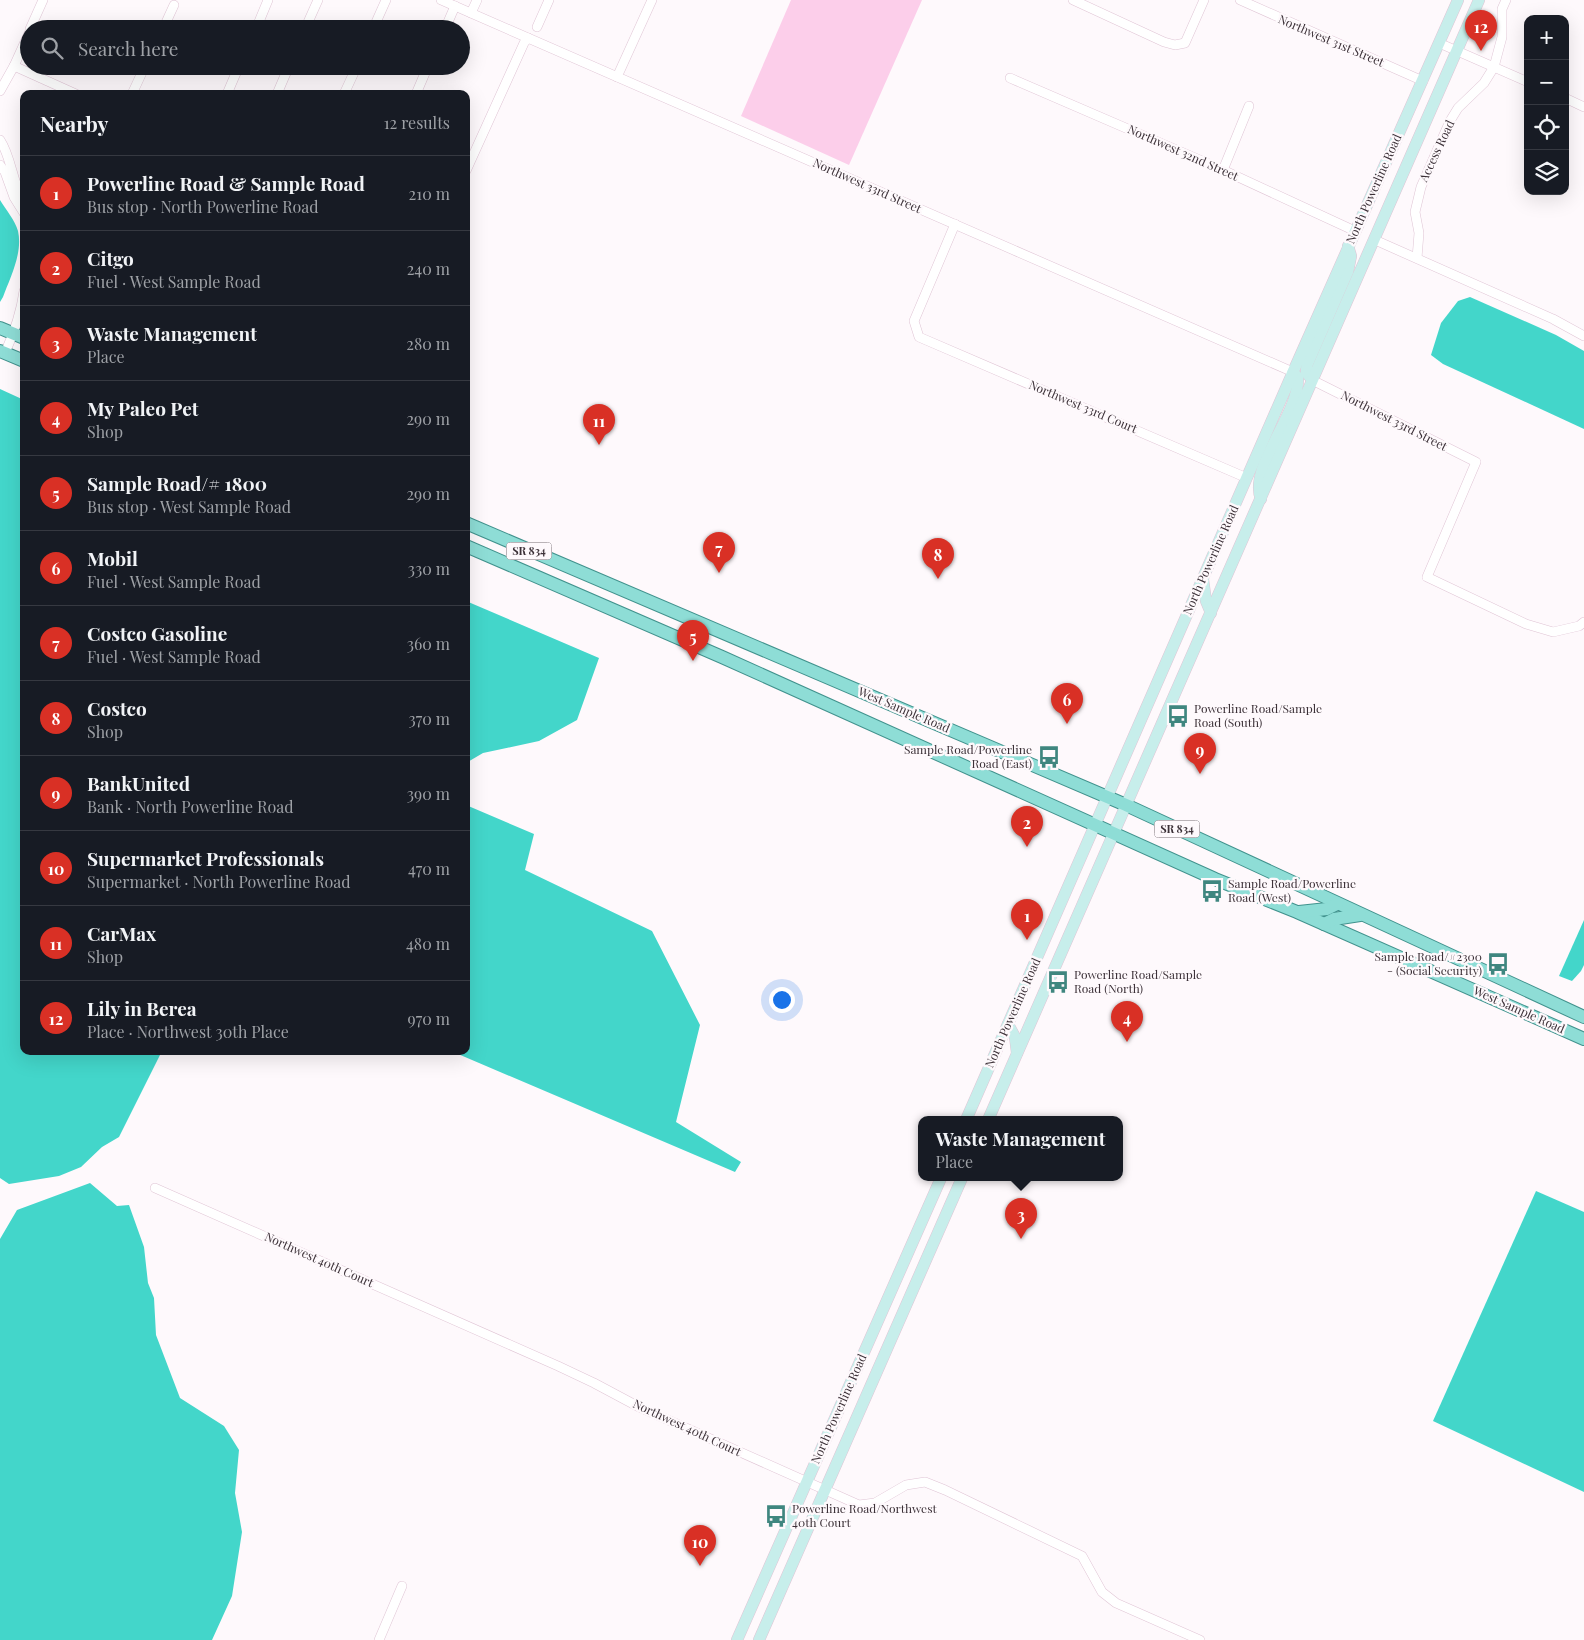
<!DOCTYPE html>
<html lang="en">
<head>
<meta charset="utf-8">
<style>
  :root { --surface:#171b24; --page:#20242c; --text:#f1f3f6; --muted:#9ea1a6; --line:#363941; --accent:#d93025 }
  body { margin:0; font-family:"Playfair Display",serif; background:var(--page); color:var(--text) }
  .controls { position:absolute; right:15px; top:15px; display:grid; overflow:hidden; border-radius:10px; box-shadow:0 5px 20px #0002 }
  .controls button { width:45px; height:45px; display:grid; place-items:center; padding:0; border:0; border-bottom:1px solid var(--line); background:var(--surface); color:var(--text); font:25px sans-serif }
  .you { position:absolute; left:781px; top:999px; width:18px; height:18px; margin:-12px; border:4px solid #fff; border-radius:50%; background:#1a73e8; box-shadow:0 0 0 8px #1a73e833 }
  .badge { display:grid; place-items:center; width:32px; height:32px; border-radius:50%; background:var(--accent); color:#fff; font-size:16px; font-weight:700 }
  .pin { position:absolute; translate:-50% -41px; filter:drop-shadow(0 1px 2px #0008) }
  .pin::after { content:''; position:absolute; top:26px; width:18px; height:15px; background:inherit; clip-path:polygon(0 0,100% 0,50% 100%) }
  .popup { position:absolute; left:918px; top:1116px; width:205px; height:65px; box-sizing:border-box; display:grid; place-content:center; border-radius:10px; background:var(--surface); filter:drop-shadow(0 1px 4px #0005); font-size:16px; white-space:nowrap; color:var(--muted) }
  .popup b { font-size:19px; color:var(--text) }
  .popup::after { content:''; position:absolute; left:50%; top:100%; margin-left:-10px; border:10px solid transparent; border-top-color:var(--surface) }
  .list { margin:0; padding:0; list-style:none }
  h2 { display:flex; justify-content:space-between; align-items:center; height:65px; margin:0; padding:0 20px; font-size:21px }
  h2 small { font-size:16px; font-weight:400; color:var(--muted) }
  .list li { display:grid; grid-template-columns:32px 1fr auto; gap:15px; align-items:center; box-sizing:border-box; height:75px; padding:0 20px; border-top:1px solid var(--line) }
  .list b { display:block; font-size:19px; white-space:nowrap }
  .list p { margin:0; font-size:16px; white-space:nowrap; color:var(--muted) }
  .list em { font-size:16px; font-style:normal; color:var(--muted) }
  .icon { flex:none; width:28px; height:28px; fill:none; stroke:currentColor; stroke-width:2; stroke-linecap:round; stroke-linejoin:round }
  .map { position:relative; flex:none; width:1584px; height:1640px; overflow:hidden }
  .search { position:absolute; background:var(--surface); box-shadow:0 5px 20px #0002; left:20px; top:20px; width:450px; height:55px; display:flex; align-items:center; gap:12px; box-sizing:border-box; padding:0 18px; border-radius:28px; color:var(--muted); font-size:19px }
  .panel { position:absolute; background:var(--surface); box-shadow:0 5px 20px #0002; left:20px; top:90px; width:450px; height:965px; border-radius:10px }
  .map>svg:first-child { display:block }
  .green { fill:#fcceea }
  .water { fill:#43d6ca }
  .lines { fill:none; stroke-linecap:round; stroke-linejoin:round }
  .minor-casing { stroke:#e0c5d5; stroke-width:10 }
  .secondary-casing { stroke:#e0c5d5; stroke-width:12 }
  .primary-casing { stroke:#41928d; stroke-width:14 }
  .minor { stroke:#fff; stroke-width:9 }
  .secondary { stroke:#c7eeeb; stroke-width:11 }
  .primary { stroke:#8eddd6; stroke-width:12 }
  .labels { text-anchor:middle; stroke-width:4.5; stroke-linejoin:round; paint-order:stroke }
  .shield { fill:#fef9fc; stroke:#766d73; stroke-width:1 }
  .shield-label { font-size:11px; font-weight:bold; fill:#3c3138 }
  .street-label { font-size:12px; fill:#3c3138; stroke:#fef9fc }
  .poi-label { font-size:12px; fill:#3c3138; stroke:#fef9fc; text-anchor:start }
</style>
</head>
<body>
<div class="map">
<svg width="1584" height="1640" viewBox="0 0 1584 1640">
  <rect width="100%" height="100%" fill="#fef9fc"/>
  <polygon class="green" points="791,0 922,0 849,165 741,116"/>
  <g class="water">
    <path d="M0 200C6 210 15 220 18 231 23 253 10 278 3 297L0 302Z"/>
    <polygon points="1470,297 1556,335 1584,351 1584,429 1443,364 1431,355 1441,323 1458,301"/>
    <polygon points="0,389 24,400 24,1051 162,1051 119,1137 102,1147 81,1167 59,1176 9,1184 0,1178"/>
    <polygon points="466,601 599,658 577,720 539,741 483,753 466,763"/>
    <polygon points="466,805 534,834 525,870 652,931 700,1025 676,1122 741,1162 735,1172 451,1051 466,1051"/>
    <polygon points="1584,920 1584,965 1581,971 1572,981 1559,976"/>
    <polygon points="90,1183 117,1206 129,1205 144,1247 148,1283 154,1298 156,1335 180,1398 224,1426 239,1450 235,1493 242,1532 232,1596 212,1640 0,1640 0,1239 17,1210"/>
    <polygon points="1536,1191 1584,1212 1584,1492 1433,1421"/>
  </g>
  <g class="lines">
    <defs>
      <g id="minor">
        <polyline points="441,0 1293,372"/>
        <polyline points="1073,0 1164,42 1175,45 1185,43 1204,0"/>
        <polyline points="1240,0 1423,81"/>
        <polyline points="471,13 477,0"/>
        <polyline points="537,27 549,0"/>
        <polyline points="30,29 43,0"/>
        <polyline points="163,29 174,5"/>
        <polyline points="256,29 268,0"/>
        <polyline points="305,29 318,0"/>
        <polyline points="373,29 386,0"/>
        <polyline points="445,29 455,6"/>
        <polyline points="1439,43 1528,82"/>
        <polyline points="14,66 76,94"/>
        <polyline points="617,77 652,0"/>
        <polyline points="1010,78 1223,170 1355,231"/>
        <polyline points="0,91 14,66 29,33"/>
        <polyline points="132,94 145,66"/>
        <polyline points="227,94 239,66"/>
        <polyline points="277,94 289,66"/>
        <polyline points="344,94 357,66"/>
        <polyline points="416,94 428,66"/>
        <polyline points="1565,98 1584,107"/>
        <path d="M0 140C12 158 12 184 24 200"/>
        <polyline points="0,165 5,172 14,197 24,213"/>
        <polyline points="1223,170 1249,106"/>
        <polyline points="466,171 524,43 528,38"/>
        <polyline points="955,224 914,321 919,337 1247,478"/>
        <polyline points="1375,240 1553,319 1584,336"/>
        <polyline points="1417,258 1419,233 1415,212 1421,187 1450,121 1458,108 1484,83 1494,67 1502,37 1502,9 1506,0"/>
        <path d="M5 353C14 333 21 313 24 291"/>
        <polyline points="1312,380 1476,462 1427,577 1526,624 1553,632 1579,626 1584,622"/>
        <polyline points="155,1188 558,1366 594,1383 639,1407 859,1505 875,1503 906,1485 925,1482 945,1490 1082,1556 1102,1592 1116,1603 1200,1640"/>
        <polyline points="379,1640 402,1586"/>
      </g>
      <g id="secondary">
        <polyline points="1312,380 1306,372 1307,365 1348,271 1351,256 1348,246"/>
        <path d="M1261 499C1248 468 1299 414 1298 378L1293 372"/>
        <polyline points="1203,579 1206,601 1211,613"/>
        <polyline points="1008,1024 1015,1037 1017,1053"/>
        <polyline points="966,1120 1293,372 1458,0"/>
        <polyline points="988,1120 1479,0"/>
        <polyline points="737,1640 941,1178"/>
        <polyline points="759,1640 962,1178"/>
      </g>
      <g id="primary">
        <polyline points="0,328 24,338"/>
        <polyline points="0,351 24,361"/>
        <polyline points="466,523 1126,805 1584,1017"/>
        <polyline points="466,546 722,657 1215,879 1297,912 1584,1039"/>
        <polyline points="1299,912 1327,909 1337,904"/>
        <polyline points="1324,924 1334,919 1360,915"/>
      </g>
    </defs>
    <use href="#minor" class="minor-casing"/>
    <use href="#secondary" class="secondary-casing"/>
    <use href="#primary" class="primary-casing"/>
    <use href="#minor" class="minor"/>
    <use href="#secondary" class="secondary"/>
    <use href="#primary" class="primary"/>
  </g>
  <defs>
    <symbol id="bus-bare" viewBox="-9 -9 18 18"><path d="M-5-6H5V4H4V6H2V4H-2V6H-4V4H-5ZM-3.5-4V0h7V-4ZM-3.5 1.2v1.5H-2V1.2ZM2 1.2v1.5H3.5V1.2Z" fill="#3f867f" stroke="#fef9fc" stroke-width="2.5" paint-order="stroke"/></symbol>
  </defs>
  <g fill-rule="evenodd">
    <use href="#bus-bare" x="1162" y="700" width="32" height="32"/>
    <use href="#bus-bare" x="1033" y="741" width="32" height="32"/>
    <use href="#bus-bare" x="1196" y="875" width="32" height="32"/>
    <use href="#bus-bare" x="1482" y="948" width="32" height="32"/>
    <use href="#bus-bare" x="1042" y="966" width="32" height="32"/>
    <use href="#bus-bare" x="760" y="1500" width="32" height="32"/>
  </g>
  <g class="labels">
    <g class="shield">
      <rect x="506.5" y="542.5" width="45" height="17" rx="4"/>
      <rect x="1154.5" y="820.5" width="45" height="17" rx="4"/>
    </g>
    <g class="shield-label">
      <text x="529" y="555">SR 834</text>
      <text x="1177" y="833">SR 834</text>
    </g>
    <g class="street-label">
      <text transform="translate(1331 41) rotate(23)" y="4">Northwest 31st Street</text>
      <text transform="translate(1437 151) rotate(-65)" y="4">Access Road</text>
      <text transform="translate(1183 153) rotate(24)" y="4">Northwest 32nd Street</text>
      <text transform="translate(867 186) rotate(24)" y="4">Northwest 33rd Street</text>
      <text transform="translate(1374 189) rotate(-66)" y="4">North Powerline Road</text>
      <text transform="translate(1083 407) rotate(23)" y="4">Northwest 33rd Court</text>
      <text transform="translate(1394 421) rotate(27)" y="4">Northwest 33rd Street</text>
      <text transform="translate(1211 560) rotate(-66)" y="4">North Powerline Road</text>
      <text transform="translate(904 710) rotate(23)" y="4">West Sample Road</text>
      <text transform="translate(1519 1010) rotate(24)" y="4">West Sample Road</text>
      <text transform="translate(1013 1013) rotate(-66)" y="4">North Powerline Road</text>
      <text transform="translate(319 1260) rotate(24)" y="4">Northwest 40th Court</text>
      <text transform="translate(839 1409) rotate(-66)" y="4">North Powerline Road</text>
      <text transform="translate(687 1428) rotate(25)" y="4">Northwest 40th Court</text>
    </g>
    <g class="poi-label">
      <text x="1194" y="713">Powerline Road/Sample<tspan x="1194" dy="14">Road (South)</tspan></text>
      <text x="1032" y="754" text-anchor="end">Sample Road/Powerline<tspan x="1032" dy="14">Road (East)</tspan></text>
      <text x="1228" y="888">Sample Road/Powerline<tspan x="1228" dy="14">Road (West)</tspan></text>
      <text x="1482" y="961" text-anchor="end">Sample Road/#2300<tspan x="1482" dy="14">- (Social Security)</tspan></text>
      <text x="1074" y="979">Powerline Road/Sample<tspan x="1074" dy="14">Road (North)</tspan></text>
      <text x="792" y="1513">Powerline Road/Northwest<tspan x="792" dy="14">40th Court</tspan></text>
    </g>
  </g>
</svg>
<div class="controls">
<button>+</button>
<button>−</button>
<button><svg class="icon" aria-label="locate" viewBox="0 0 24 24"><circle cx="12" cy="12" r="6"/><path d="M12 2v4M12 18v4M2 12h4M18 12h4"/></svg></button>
<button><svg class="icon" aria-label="layers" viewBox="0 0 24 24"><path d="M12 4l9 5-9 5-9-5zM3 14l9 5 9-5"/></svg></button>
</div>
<div class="you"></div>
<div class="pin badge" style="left:1027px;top:940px">1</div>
<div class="pin badge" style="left:1027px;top:847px">2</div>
<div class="pin badge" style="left:1021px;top:1239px">3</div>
<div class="popup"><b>Waste Management</b>Place</div>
<div class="pin badge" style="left:1127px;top:1042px">4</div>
<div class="pin badge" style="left:693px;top:661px">5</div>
<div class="pin badge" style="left:1067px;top:724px">6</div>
<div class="pin badge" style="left:719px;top:573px">7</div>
<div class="pin badge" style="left:938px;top:579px">8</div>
<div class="pin badge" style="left:1200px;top:774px">9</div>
<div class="pin badge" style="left:700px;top:1566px">10</div>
<div class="pin badge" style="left:599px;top:445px">11</div>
<div class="pin badge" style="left:1481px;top:51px">12</div>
<div class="search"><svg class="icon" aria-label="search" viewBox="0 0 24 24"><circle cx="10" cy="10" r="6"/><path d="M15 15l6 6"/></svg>Search here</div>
<section class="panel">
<h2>Nearby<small>12 results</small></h2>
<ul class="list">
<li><span class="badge">1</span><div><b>Powerline Road &amp; Sample Road</b><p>Bus stop · North Powerline Road</p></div><em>210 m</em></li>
<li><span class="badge">2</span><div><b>Citgo</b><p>Fuel · West Sample Road</p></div><em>240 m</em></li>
<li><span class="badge">3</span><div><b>Waste Management</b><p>Place</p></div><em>280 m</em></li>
<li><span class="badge">4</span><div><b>My Paleo Pet</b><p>Shop</p></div><em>290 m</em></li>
<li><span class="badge">5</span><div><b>Sample Road/# 1800</b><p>Bus stop · West Sample Road</p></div><em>290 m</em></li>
<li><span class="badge">6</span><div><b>Mobil</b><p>Fuel · West Sample Road</p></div><em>330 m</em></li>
<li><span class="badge">7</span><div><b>Costco Gasoline</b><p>Fuel · West Sample Road</p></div><em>360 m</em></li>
<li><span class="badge">8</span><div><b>Costco</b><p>Shop</p></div><em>370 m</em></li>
<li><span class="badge">9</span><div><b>BankUnited</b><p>Bank · North Powerline Road</p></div><em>390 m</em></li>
<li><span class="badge">10</span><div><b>Supermarket Professionals</b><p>Supermarket · North Powerline Road</p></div><em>470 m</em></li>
<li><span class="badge">11</span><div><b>CarMax</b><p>Shop</p></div><em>480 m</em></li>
<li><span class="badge">12</span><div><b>Lily in Berea</b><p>Place · Northwest 30th Place</p></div><em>970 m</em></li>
</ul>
</section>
</div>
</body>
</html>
